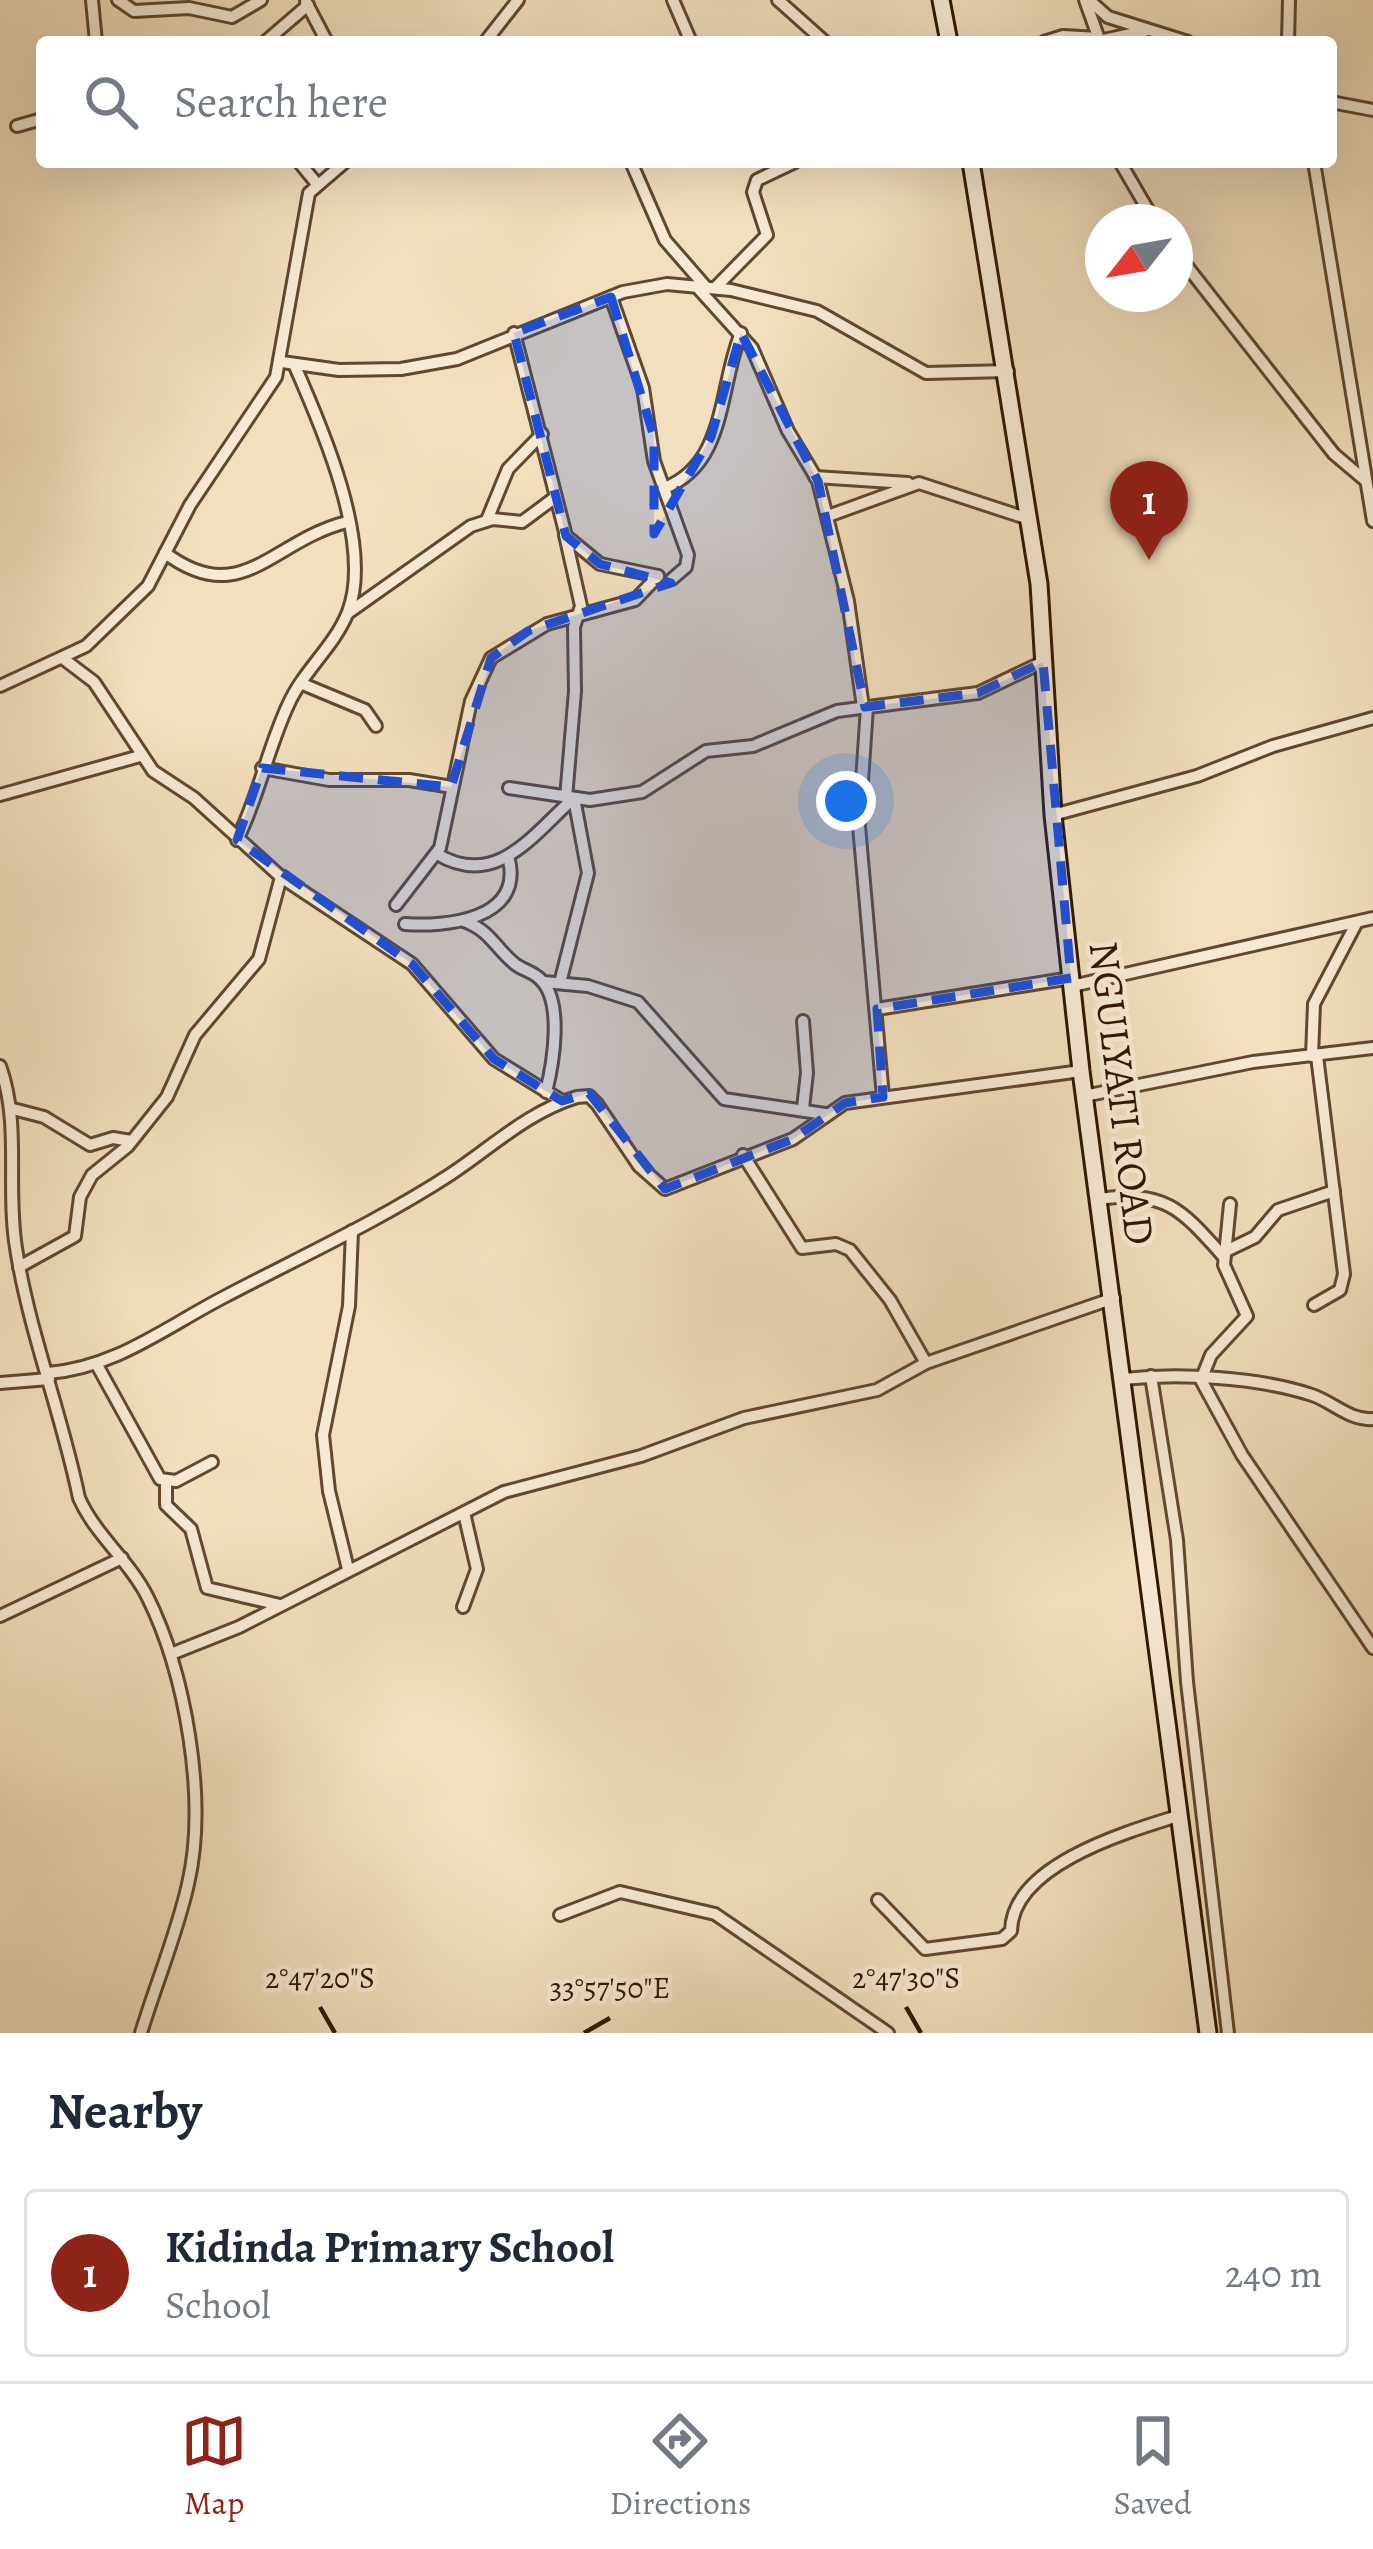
<!DOCTYPE html>
<html lang="en">
<head>
<meta charset="utf-8">
<style>
  :root { --surface:#fff; --page:#f2f2f3; --text:#1f2937; --muted:#747a83; --line:#e0e1e3; --accent:#8f2418 }
  body { margin:0; font-family:Alegreya,serif; background:var(--page); color:var(--text) }
  .compass { position:absolute; left:1085px; top:204px; width:108px; height:108px; border-radius:50%; background:var(--surface); box-shadow:0 12px 48px #0002; rotate:239deg }
  .you { position:absolute; left:846px; top:801px; width:42px; height:42px; margin:-30px; border:9px solid #fff; border-radius:50%; background:#1a73e8; box-shadow:0 0 0 18px #1a73e833 }
  .badge { display:grid; place-items:center; width:78px; height:78px; border-radius:50%; background:var(--accent); color:#fff; font-size:39px; font-weight:700 }
  .pin { position:absolute; translate:-50% -99px; filter:drop-shadow(0 3px 6px #0008) }
  .pin::after { content:''; position:absolute; top:63px; width:42px; height:36px; background:inherit; clip-path:polygon(0 0,100% 0,50% 100%) }
  .list { margin:0; padding:0; list-style:none }
  h2 { display:flex; justify-content:space-between; align-items:center; height:156px; margin:0; padding:0 48px; font-size:51px }
  h2 small { font-size:39px; font-weight:400; color:var(--muted) }
  .list li { display:grid; grid-template-columns:78px 1fr auto; gap:36px; align-items:center; box-sizing:border-box; height:168px; margin:0 24px 24px; padding:0 24px; border:3px solid var(--line); border-radius:12px }
  .list b { display:block; font-size:45px; white-space:nowrap }
  .list p { margin:0; font-size:39px; white-space:nowrap; color:var(--muted) }
  .list em { font-size:39px; font-style:normal; color:var(--muted) }
  .icon { flex:none; width:66px; height:66px; fill:none; stroke:currentColor; stroke-width:2; stroke-linecap:round; stroke-linejoin:round }
  .map { position:relative; flex:none; width:1373px; height:2033px; overflow:hidden }
  .search { position:absolute; background:var(--surface); box-shadow:0 12px 48px #0002; left:36px; right:36px; top:36px; height:132px; display:flex; align-items:center; gap:30px; box-sizing:border-box; padding:0 42px; border-radius:12px; color:var(--muted); font-size:45px }
  .sheet { height:348px; background:var(--surface) }
  nav { display:flex; justify-content:space-around; align-items:center; box-sizing:border-box; height:168px; border-top:3px solid var(--line); background:var(--surface); font-size:33px; color:var(--muted) }
  nav a { display:grid; justify-items:center; gap:6px }
  nav .on { color:var(--accent) }
  .map>svg:first-child { display:block }
  .lines { fill:none; stroke-linecap:round; stroke-linejoin:round }
  .minor-casing { stroke:#5f4830; stroke-width:16 }
  .secondary-casing { stroke:#2e1601; stroke-width:21 }
  .minor { stroke:#f7ead4; stroke-width:10 }
  .secondary { stroke:#f7ead4; stroke-width:15 }
  .marked { fill:#1d4ed8; fill-opacity:0.2; stroke:#1d4ed8; stroke-width:9; stroke-dasharray:24 15; stroke-linejoin:round }
  .ticks { fill:none; stroke:#2e1601; stroke-width:4.5 }
  .labels { text-anchor:middle; stroke-width:9; stroke-linejoin:round; paint-order:stroke }
  .street-label { font-size:42px; fill:#2e1601; stroke:#f7ead4 }
  .ticks-label { font-size:30px; text-anchor:middle; fill:#2e1601; stroke:#f7ead4; stroke-width:9; stroke-linejoin:round; paint-order:stroke }
</style>
</head>
<body>
<div class="map">
<svg width="1373" height="2033" viewBox="0 0 1373 2033">
  <rect width="100%" height="100%" fill="#f2dfbd"/>
  <filter id="stains"><feTurbulence type="fractalNoise" baseFrequency=".00167" numOctaves="4"/><feColorMatrix values="0 0 0 0 .2 0 0 0 0 .09 0 0 0 0 .02 0 0 0 .5 -.17"/></filter>
  <radialGradient id="worn" r=".72"><stop offset=".6" stop-color="#630" stop-opacity="0"/><stop offset="1" stop-color="#630" stop-opacity=".3"/></radialGradient>
  <g class="lines">
    <defs>
      <g id="minor">
        <polyline points="92,0 96,42"/>
        <polyline points="118,0 134,11 189,8 232,17 261,0"/>
        <polyline points="673,0 691,42"/>
        <polyline points="778,0 825,42"/>
        <polyline points="1085,0 1099,39"/>
        <polyline points="1089,0 1108,17 1188,42"/>
        <polyline points="306,2 327,42"/>
        <polyline points="1099,41 1145,31"/>
        <polyline points="265,42 308,5"/>
        <polyline points="485,42 518,0"/>
        <polyline points="1044,42 1063,36 1098,38"/>
        <polyline points="1288,42 1289,0"/>
        <polyline points="1331,102 1373,110"/>
        <polyline points="17,126 42,119"/>
        <polyline points="299,162 317,184"/>
        <polyline points="631,162 665,240 705,286"/>
        <polyline points="1120,162 1155,222"/>
        <polyline points="1314,162 1373,521"/>
        <polyline points="1175,251 1334,454 1366,481"/>
        <polyline points="696,286 752,348 788,431 818,481 848,601 863,707"/>
        <polyline points="715,288 767,235 753,192 757,180 795,162"/>
        <polyline points="611,297 643,388 654,461 688,555 686,567 672,579"/>
        <polyline points="514,333 566,536 600,564 658,576"/>
        <polyline points="282,362 339,370 401,369 457,359 623,292 667,284 731,290 817,311 926,373 1008,371"/>
        <polyline points="815,477 908,483"/>
        <path d="M664 488C727 465 719 385 741 333"/>
        <polyline points="828,516 919,483 1029,519"/>
        <polyline points="487,520 508,469 542,434"/>
        <polyline points="565,535 581,606 574,627 575,691 566,798"/>
        <path d="M165 553C242 610 271 541 347 522"/>
        <polyline points="348,613 471,526 493,519 522,522 553,499"/>
        <polyline points="65,660 94,682 153,771 194,798 281,877 412,964 494,1059 562,1101"/>
        <polyline points="305,685 365,710 376,726"/>
        <polyline points="0,686 86,646 148,586 190,505 276,377 309,193 345,162"/>
        <polyline points="867,707 859,826 883,1097"/>
        <polyline points="262,768 329,780 409,780 452,787"/>
        <polyline points="509,788 590,800 642,792 706,751 753,746 837,711 978,693 1043,662"/>
        <polyline points="0,795 140,756"/>
        <polyline points="1053,815 1197,776 1273,746 1373,718"/>
        <path d="M237 840C259 796 268 747 289 703 304 670 334 647 348 612 374 545 321 425 294 364"/>
        <path d="M437 854C497 890 534 833 574 798L588 873 560 983"/>
        <polyline points="396,905 440,848 471,701 491,658 547,624 635,600 658,576"/>
        <path d="M464 921C491 931 495 948 515 964 523 970 533 972 540 979 564 1001 553 1064 546 1092"/>
        <path d="M405 924C445 927 523 920 509 860"/>
        <polyline points="544,982 588,986 638,1002 724,1099 825,1114"/>
        <polyline points="1072,986 1373,918"/>
        <polyline points="877,1009 1071,978"/>
        <polyline points="1312,1056 1314,1004 1357,922"/>
        <path d="M0 1066C21 1124 6 1186 16 1248 29 1332 62 1414 79 1498 96 1536 128 1559 147 1596 185 1672 208 1799 188 1884 177 1934 156 1983 141 2033"/>
        <polyline points="1084,1096 1253,1062 1373,1048"/>
        <polyline points="803,1108 807,1073 803,1021"/>
        <polyline points="13,1109 44,1117 90,1145 113,1138 131,1141"/>
        <polyline points="743,1155 802,1248 836,1244 850,1250 890,1300 926,1363"/>
        <path d="M1099 1199C1166 1190 1181 1209 1224 1257"/>
        <polyline points="1230,1204 1224,1265 1247,1316 1211,1355 1201,1380 1242,1455 1373,1648"/>
        <polyline points="1224,1252 1255,1237 1278,1210 1334,1191"/>
        <polyline points="19,1267 75,1236 80,1197 92,1175 128,1146 167,1097 195,1035 259,959 281,877"/>
        <polyline points="1314,1305 1340,1290 1344,1274 1317,1056"/>
        <polyline points="97,1365 160,1479 176,1481 212,1462"/>
        <path d="M48 1373C115 1368 166 1327 224 1297 300 1257 379 1221 451 1174 493 1146 528 1112 577 1097L589 1096 597 1104 639 1166 665 1189 793 1139 845 1103 1081 1071"/>
        <polyline points="1151,1376 1177,1540 1187,1682 1228,2033"/>
        <path d="M1123 1379C1180 1373 1257 1377 1312 1395 1333 1402 1350 1421 1373 1419"/>
        <polyline points="0,1383 49,1379"/>
        <polyline points="166,1483 166,1505 191,1529 207,1588 280,1605"/>
        <polyline points="348,1569 329,1491 323,1435 349,1306 352,1231"/>
        <polyline points="463,1607 477,1569 464,1513"/>
        <polyline points="0,1616 122,1558"/>
        <polyline points="171,1654 239,1627 504,1492 641,1456 744,1418 877,1390 926,1363 1114,1298"/>
        <path d="M878 1900 925 1949 1002 1939 1011 1931C1012 1865 1126 1832 1181 1815"/>
        <polyline points="560,1915 620,1892 715,1914 888,2033"/>
      </g>
      <g id="secondary">
        <polyline points="941,0 949,42"/>
        <polyline points="971,162 1039,584 1053,815 1081,1071 1208,2033"/>
      </g>
    </defs>
    <use href="#minor" class="minor-casing"/>
    <use href="#secondary" class="secondary-casing"/>
    <use href="#minor" class="minor"/>
    <use href="#secondary" class="secondary"/>
  </g>
  <path class="marked" d="M611 297 654 437V534L711 437 741 333 818 481 865 707 978 693 1043 662 1071 978 877 1009 883 1097 845 1103 793 1139 665 1189 589 1093 562 1101 494 1059 412 964 237 840 262 768 451 787 491 658 528 631 671 583 600 564 566 536 514 333Z"/>
  <path class="ticks" d="M320 2007 335 2033M906 2007 921 2033M584 2033 610 2018"/>
  <g class="labels">
    <g class="street-label">
      <text transform="translate(1123 1093) rotate(83)" y="15">NGULYATI ROAD</text>
    </g>
  </g>
  <g class="ticks-label">
    <text x="320" y="1988">2°47'20"S</text>
    <text x="906" y="1988">2°47'30"S</text>
    <text x="610" y="1998">33°57'50"E</text>
  </g>
  <rect width="100%" height="100%" filter="url(#stains)"/>
  <rect width="100%" height="100%" fill="url(#worn)"/>
</svg>
<svg class="compass" viewBox="-18 -18 36 36"><path d="M0-13l5 13h-10z" fill="#e53935"/><path d="M0 13l5-13h-10z" fill="#747a83"/></svg>
<div class="you"></div>
<div class="pin badge" style="left:1149px;top:560px">1</div>
<div class="search"><svg class="icon" aria-label="search" viewBox="0 0 24 24"><circle cx="10" cy="10" r="6"/><path d="M15 15l6 6"/></svg>Search here</div>
</div>
<section class="sheet">
<h2>Nearby<small></small></h2>
<ul class="list">
<li><span class="badge">1</span><div><b>Kidinda Primary School</b><p>School</p></div><em>240 m</em></li>
</ul>
</section>
<nav>
<a class="on"><svg class="icon" aria-label="map" viewBox="0 0 24 24"><path d="M3 6l6-2 6 2 6-2v14l-6 2-6-2-6 2zM9 4v14M15 6v14"/></svg>Map</a>
<a><svg class="icon" aria-label="directions" viewBox="0 0 24 24"><path d="M12 3l9 9-9 9-9-9zM9 14v-3h6M13 9l2 2-2 2"/></svg>Directions</a>
<a><svg class="icon" aria-label="saved" viewBox="0 0 24 24"><path d="M7 4h10v16l-5-4-5 4z"/></svg>Saved</a>
</nav>
</body>
</html>
